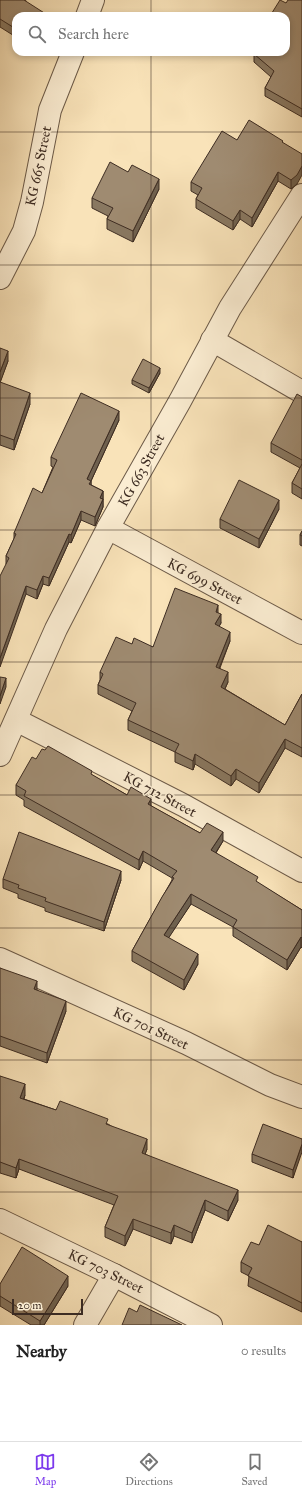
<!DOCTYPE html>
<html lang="en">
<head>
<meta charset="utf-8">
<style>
  :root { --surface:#fff; --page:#f6f6f6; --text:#222; --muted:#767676; --line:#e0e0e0; --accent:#7c3aed }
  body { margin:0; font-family:"IM FELL Great Primer",serif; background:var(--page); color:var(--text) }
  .scale { position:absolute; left:12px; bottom:10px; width:71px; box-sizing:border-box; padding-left:4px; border:2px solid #3d2c22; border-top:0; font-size:11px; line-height:14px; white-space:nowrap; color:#3d2c22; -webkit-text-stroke:3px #fbedd2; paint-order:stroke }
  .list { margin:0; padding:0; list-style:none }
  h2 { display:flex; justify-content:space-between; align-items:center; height:52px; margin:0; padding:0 16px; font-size:17px }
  h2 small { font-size:13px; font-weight:400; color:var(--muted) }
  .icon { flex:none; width:22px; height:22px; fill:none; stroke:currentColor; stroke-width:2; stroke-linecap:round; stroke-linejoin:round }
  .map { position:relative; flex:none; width:302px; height:1325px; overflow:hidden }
  .search { position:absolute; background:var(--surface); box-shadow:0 2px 6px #0003; left:12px; right:12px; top:12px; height:44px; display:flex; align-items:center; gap:10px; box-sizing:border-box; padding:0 14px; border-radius:12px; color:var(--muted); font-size:15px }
  .sheet { height:116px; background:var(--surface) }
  nav { display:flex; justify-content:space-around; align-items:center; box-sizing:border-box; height:56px; border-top:1px solid var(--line); background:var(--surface); font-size:11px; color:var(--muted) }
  nav a { display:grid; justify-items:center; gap:2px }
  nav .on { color:var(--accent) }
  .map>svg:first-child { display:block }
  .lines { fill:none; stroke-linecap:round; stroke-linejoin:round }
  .minor-casing { stroke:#6c5a48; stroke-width:24 }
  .minor { stroke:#fbedd2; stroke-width:22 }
  .wall { fill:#897861; stroke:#3d2c22 }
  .shaded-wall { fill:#6f614f; stroke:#3d2c22 }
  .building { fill:#9f8b71; stroke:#3d2c22 }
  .grid { fill:none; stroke:#3d2c22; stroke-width:1; stroke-opacity:0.55 }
  .labels { text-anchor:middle; stroke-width:3; stroke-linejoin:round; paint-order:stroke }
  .street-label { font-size:14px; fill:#3d2c22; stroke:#fbedd2 }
</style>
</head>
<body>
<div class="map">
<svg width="302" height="1325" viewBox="0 0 302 1325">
  <rect width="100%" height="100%" fill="#f9e3b9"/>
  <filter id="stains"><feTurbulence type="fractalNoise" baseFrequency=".005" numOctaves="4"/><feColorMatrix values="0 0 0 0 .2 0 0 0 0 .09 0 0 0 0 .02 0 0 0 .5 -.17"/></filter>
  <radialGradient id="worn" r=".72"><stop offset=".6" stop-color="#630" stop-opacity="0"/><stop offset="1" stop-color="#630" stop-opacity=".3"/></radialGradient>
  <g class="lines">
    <defs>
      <g id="minor">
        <polyline points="87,16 93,0"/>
        <polyline points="0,278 24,231 32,202 50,110 73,52"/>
        <polyline points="212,340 302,392"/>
        <polyline points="108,528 302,633"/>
        <polyline points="16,720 183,805 302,871"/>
        <polyline points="0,755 56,629 108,528 180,401 230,308 302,195"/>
        <polyline points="0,959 186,1043 270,1085 302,1097"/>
        <polyline points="0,1220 114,1275 211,1325"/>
        <polyline points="85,1325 114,1275"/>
      </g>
    </defs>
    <use href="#minor" class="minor-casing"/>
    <use href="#minor" class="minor"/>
  </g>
  <g class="wall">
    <polygon points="0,0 26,0 16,16 16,37 0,27"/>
    <polygon points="302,0 302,117 265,96 265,88 271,77 254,62 254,54 286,52 286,3"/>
    <polygon points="237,140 283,143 297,184 291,189 278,181 252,227 240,219 233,230 196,208 196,199 198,195 191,191 191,182"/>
    <polygon points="128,172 159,189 133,242 107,229 107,219 108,216 92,208 92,198"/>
    <polygon points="0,348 8,361 0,382 30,404 14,450 0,445"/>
    <polygon points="160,373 149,393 132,384 132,380"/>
    <polygon points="302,397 302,499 292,493 292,483 300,468 271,452 271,443"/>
    <polygon points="119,420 91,481 91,485 103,491 103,507 95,526 81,520 71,543 69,542 49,586 43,584 37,599 26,594 6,564 6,556 14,539 14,533 42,493 53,467 51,466 51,457"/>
    <polygon points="279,509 259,548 220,528 220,519"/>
    <polygon points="302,531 302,546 300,545 300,535"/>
    <polygon points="218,613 221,623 219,626 230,641 220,668 228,682 225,689 285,725 302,694 302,757 285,748 259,793 236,779 231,786 195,764 193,770 175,762 175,752 128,730 128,720 132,711 98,694 98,685 100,680 100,672 132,644 153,647"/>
    <polygon points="36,759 92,775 127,795 151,806 200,833 223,841 216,853 258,883 302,910 302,948 301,947 287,970 233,936 233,927 191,904 168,938 198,964 184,990 132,961 132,951 172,880 172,878 143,861 139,870 24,806 24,800 16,795 16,785"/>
    <polygon points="3,879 121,880 104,931 45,911 45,908 18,898 18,894 3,888"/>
    <polygon points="0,968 37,990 66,1011 47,1063 0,1046"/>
    <polygon points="0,1076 25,1095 24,1099 56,1110 108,1124 147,1149 145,1154 238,1200 228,1221 205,1210 192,1243 174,1236 171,1244 133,1229 125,1246 105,1237 105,1227 114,1205 19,1169 16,1178 0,1173"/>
    <polygon points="302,1139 293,1178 252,1162 252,1154"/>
    <polygon points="302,1242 302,1312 248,1286 249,1276 241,1272 241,1262 259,1245"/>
    <polygon points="0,1284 68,1286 44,1325 31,1325 0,1306"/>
  </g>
  <g class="shaded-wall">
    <polygon points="302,166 302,175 297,184 291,189 291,180"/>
    <polygon points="278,172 278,181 252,227 252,218"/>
    <polygon points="159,179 159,189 133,242 133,231"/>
    <polygon points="240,210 240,219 233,230 233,221"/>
    <polygon points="8,351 8,361 0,383 0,372"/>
    <polygon points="160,368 160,373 149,393 149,388"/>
    <polygon points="30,393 30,404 14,450 14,440"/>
    <polygon points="119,411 119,420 91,481 91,489 87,479"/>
    <polygon points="103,491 103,499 100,498"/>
    <polygon points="103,499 103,507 95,526 95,517"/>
    <polygon points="279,500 279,509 259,548 259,539"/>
    <polygon points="81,511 81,520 71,543 71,535"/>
    <polygon points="69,534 69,542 49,586 49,578"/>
    <polygon points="43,576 43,584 37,599 37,590"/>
    <polygon points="26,586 26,594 0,667 0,658"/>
    <polygon points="218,605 218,614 216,612"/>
    <polygon points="221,614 221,623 215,634 215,624"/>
    <polygon points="230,632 230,641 216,676 216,667"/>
    <polygon points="228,672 228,682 221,697 221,687"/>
    <polygon points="6,678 6,687 0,704 0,696"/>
    <polygon points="285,739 285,748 259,793 259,783"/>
    <polygon points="195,754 195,764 193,770 193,761"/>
    <polygon points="236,769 236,779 231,786 231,776"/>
    <polygon points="151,799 151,808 148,804"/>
    <polygon points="223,832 223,841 211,860 211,850"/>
    <polygon points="143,851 143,861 139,870 139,860"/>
    <polygon points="121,871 121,880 104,931 104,922"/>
    <polygon points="191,894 191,904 164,945 164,935"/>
    <polygon points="301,937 301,947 287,970 287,960"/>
    <polygon points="198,954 198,964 184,990 184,980"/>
    <polygon points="37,981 37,991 34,989"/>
    <polygon points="66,1001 66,1011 47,1063 47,1053"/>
    <polygon points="25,1084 25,1095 20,1108 20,1098"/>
    <polygon points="147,1139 147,1149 142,1163 142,1153"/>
    <polygon points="302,1144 302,1152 293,1178 293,1170"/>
    <polygon points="19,1159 19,1169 16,1178 16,1168"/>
    <polygon points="238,1190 238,1200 228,1221 228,1211"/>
    <polygon points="205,1200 205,1210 192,1243 192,1233"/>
    <polygon points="133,1219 133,1229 125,1246 125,1236"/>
    <polygon points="174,1225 174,1236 171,1244 171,1233"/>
    <polygon points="68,1276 68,1286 44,1325 40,1325 40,1321"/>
  </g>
  <g class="building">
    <polygon points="0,0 24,0 49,16 16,16 16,29 0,19"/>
    <polygon points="280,0 286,3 288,0 302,0 302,109 265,88 274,71 254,54 256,52 286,52 286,16 270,16"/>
    <polygon points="249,120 283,141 282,142 302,154 302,166 297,175 291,180 278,172 252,218 240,210 233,221 196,199 202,188 191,182 222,131 237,140"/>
    <polygon points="110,162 128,172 132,165 159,179 133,231 107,219 113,208 92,198"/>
    <polygon points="0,348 8,351 0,372"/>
    <polygon points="143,359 160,368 149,388 132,380"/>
    <polygon points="0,382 30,393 14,440 0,435"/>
    <polygon points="81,393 119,411 87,479 91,481 89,484 103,491 100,498 103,499 95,517 81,511 71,535 69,534 49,578 43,576 37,590 26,586 0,658 0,576 9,558 6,556 16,534 14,533 33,488 42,493 57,460 51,457"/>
    <polygon points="297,394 302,397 302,460 271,443"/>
    <polygon points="302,464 302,489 292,483"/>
    <polygon points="239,480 279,500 259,539 220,519"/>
    <polygon points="302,531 302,536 300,535"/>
    <polygon points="175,588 218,605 216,612 221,614 215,624 230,632 216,667 228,672 221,687 285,725 302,694 302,748 285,739 259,783 236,769 231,776 195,754 193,761 175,752 179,744 128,720 136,703 98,685 103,674 100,672 116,637 132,644 134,638 153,647"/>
    <polygon points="0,677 6,678 0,696"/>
    <polygon points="48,746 92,771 91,774 127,795 131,787 151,799 148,804 200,833 207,823 223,832 211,850 258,877 256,881 302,910 302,938 301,937 287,960 233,927 237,920 191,894 164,935 198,954 184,980 132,951 162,897 174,878 172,877 177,871 143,851 139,860 24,796 26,791 16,785 32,757 36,759 42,749 45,750"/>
    <polygon points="19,832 121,871 104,922 45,901 46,898 18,888 19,885 3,879"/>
    <polygon points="0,968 37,981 34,989 66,1001 47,1053 0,1036"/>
    <polygon points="0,1076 25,1084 20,1098 56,1110 60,1101 108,1119 106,1124 147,1139 142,1153 238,1190 228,1211 205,1200 192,1233 174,1225 171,1233 133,1219 125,1236 105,1227 118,1196 19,1159 16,1168 0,1162"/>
    <polygon points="263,1124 302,1139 302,1144 293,1170 252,1154"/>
    <polygon points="268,1225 302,1242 302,1303 248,1276 252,1268 241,1262 251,1242 259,1245"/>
    <polygon points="22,1247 68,1276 40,1321 0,1296 0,1284"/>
    <polygon points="140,1305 182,1325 122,1325 129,1308 137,1312"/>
  </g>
  <path class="grid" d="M151 0V16M151 52V1325M0 132H302M0 265H302M0 398H302M0 530H302M0 662H302M0 795H302M0 928H302M0 1060H302M0 1192H302"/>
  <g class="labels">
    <g class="street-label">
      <text transform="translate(38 166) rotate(-78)" y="5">KG 665 Street</text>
      <text transform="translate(141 470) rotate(-61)" y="5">KG 663 Street</text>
      <text transform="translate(205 581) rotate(28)" y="5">KG 699 Street</text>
      <text transform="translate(160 794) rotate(28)" y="5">KG 712 Street</text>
      <text transform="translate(151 1028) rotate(25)" y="5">KG 701 Street</text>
      <text transform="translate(106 1271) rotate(26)" y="5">KG 703 Street</text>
    </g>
  </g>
  <rect width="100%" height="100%" filter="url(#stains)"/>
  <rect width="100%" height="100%" fill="url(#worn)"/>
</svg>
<div class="scale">20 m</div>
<div class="search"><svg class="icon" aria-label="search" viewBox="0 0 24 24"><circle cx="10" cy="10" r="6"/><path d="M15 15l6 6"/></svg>Search here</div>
</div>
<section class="sheet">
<h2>Nearby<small>0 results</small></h2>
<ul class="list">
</ul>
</section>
<nav>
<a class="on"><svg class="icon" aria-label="map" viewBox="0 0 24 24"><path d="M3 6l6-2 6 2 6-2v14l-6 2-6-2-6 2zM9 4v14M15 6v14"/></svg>Map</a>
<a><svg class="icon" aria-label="directions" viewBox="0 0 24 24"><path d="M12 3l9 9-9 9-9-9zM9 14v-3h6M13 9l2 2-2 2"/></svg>Directions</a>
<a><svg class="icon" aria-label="saved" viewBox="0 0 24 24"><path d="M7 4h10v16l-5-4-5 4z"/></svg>Saved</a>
</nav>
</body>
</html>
